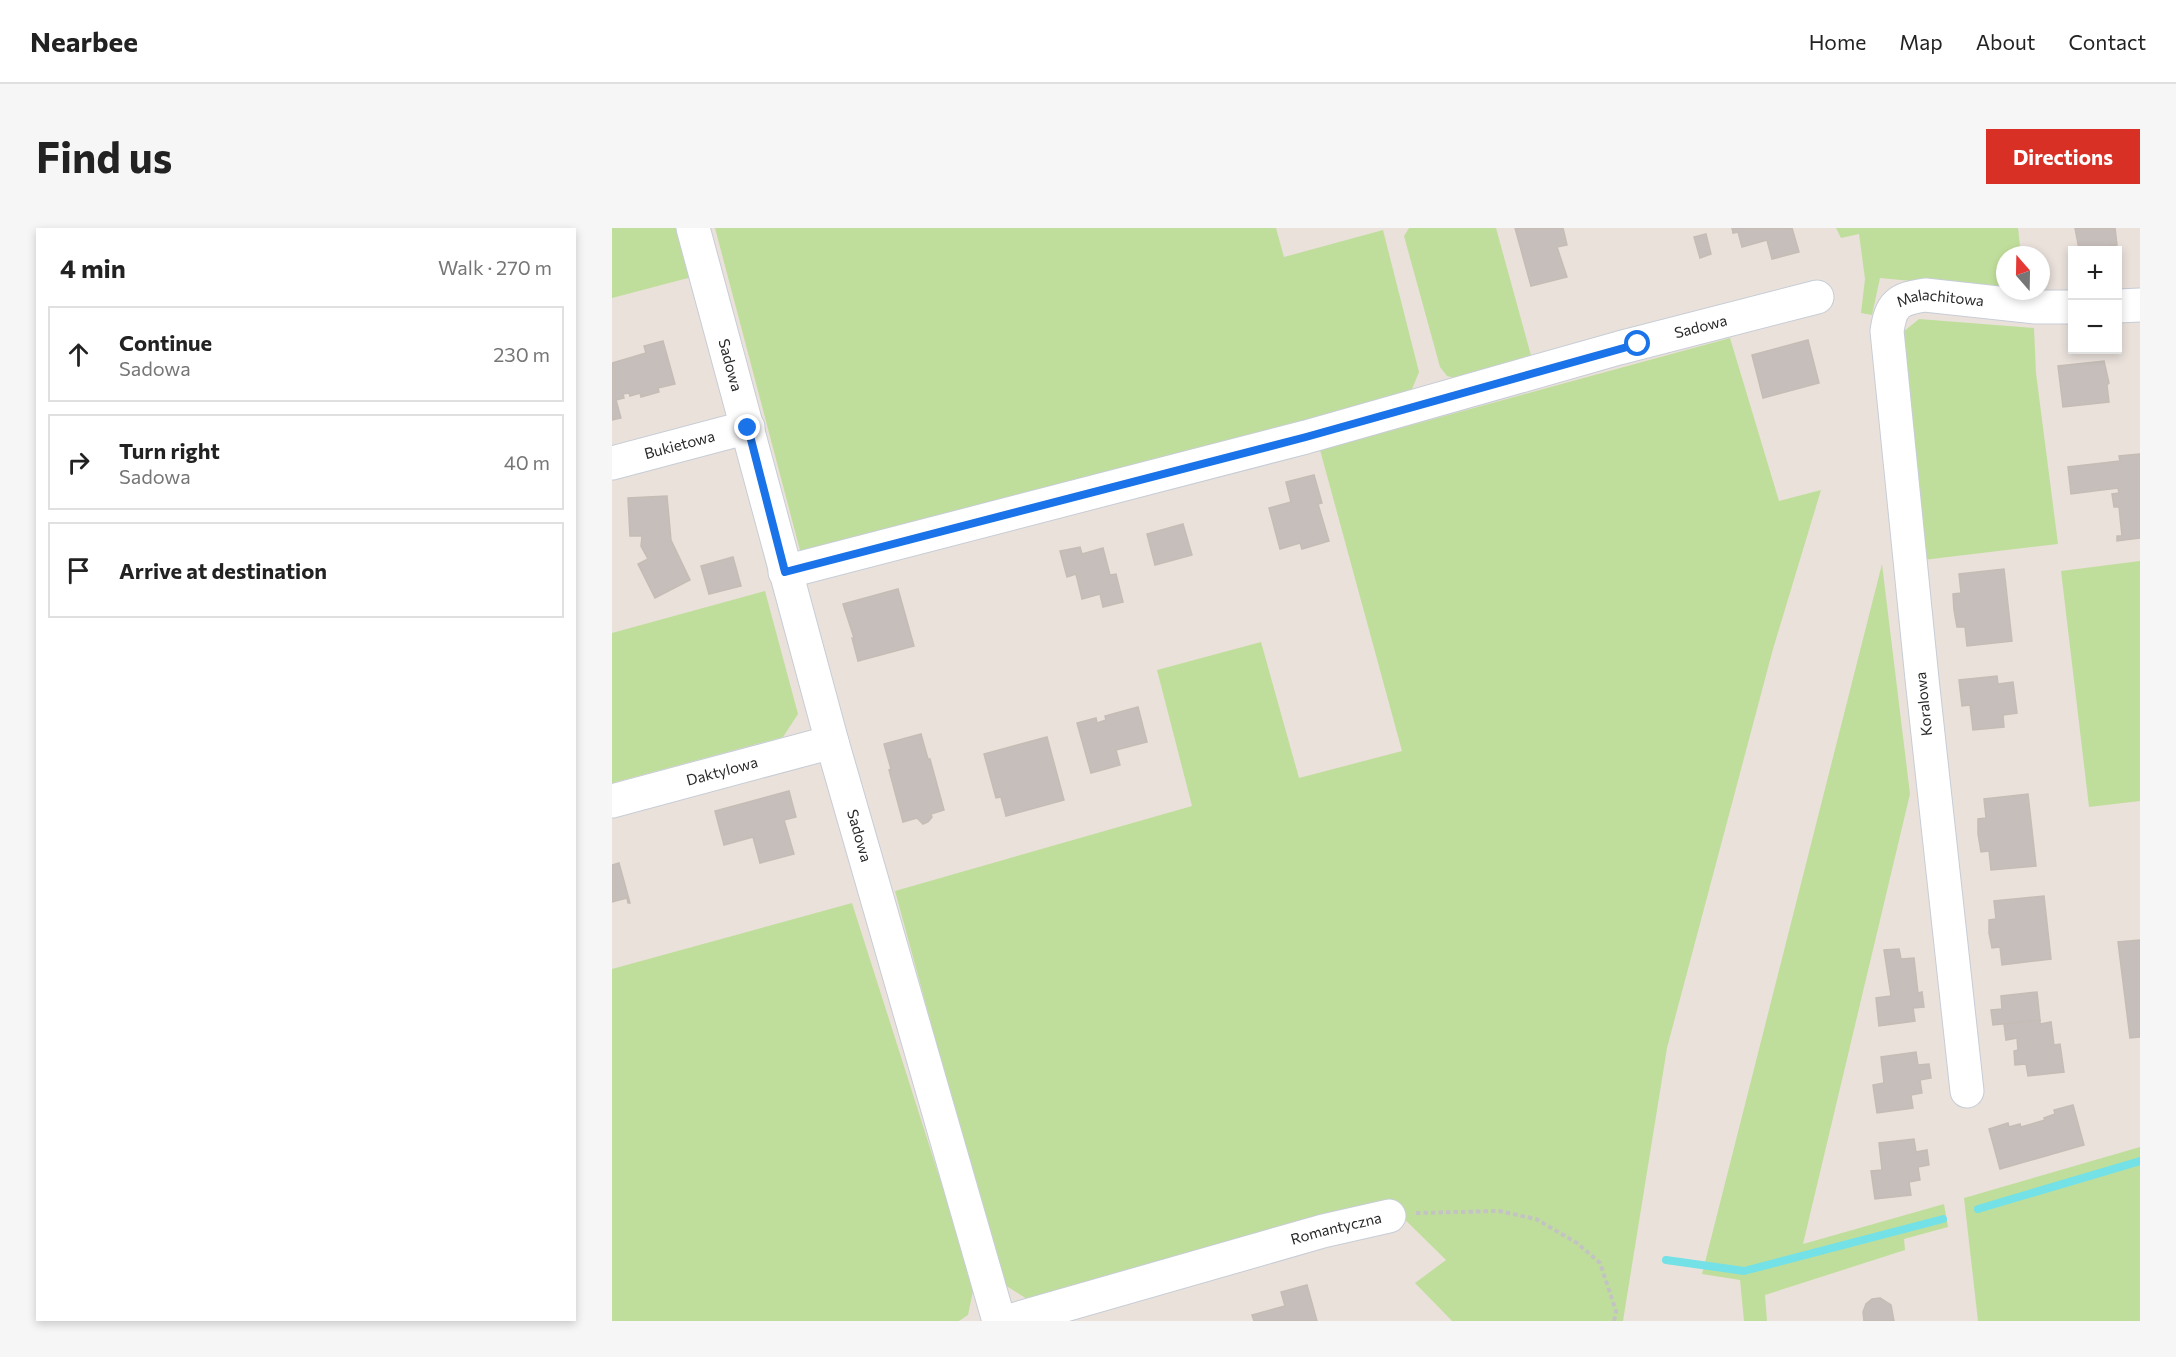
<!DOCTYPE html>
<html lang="en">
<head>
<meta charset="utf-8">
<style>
  :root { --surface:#fff; --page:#f6f6f6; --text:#222; --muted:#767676; --line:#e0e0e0; --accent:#d93025 }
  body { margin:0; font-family:Commissioner,sans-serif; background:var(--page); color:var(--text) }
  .controls { position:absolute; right:18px; top:18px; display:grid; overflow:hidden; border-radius:0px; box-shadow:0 3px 9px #0003 }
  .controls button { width:54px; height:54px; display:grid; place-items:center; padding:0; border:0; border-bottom:2px solid var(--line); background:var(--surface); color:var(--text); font:30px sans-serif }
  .compass { position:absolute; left:1384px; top:18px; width:54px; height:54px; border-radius:50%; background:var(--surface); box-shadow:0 3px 9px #0003; rotate:340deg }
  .stop { position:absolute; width:18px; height:18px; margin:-14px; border:4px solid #1a73e8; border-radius:50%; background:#fff }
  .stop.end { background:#1a73e8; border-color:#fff; box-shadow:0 2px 6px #0008 }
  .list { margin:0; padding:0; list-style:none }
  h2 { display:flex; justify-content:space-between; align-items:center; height:78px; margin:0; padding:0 24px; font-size:26px }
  h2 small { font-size:20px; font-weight:400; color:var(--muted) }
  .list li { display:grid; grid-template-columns:39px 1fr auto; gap:18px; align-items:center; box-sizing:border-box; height:96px; margin:0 12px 12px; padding:0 12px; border:2px solid var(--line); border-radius:0px }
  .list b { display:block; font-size:22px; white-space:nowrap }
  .list p { margin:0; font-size:20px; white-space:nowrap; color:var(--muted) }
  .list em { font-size:20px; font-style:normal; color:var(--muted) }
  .icon { flex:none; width:33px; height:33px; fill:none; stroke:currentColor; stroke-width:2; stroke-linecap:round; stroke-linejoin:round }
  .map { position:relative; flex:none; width:1528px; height:1093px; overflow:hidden; border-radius:0px }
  header { display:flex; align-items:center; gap:36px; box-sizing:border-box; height:84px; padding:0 30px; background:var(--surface); border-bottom:2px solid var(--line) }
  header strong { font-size:28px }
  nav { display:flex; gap:33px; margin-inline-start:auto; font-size:21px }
  .intro { display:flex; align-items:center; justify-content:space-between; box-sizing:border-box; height:144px; padding:0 36px }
  h1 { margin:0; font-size:42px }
  .button { padding:15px 27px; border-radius:0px; background:var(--accent); color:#fff; font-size:21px; font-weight:700 }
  main { display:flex; gap:36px; padding:0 36px }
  aside { flex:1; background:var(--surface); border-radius:0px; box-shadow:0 3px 9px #0003 }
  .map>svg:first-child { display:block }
  .green { fill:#c0de9b }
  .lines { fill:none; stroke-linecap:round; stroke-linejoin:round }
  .stream { stroke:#74e1e7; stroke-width:8 }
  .building { fill:#c6bebb; stroke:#c5bcb5; stroke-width:1.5 }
  .minor-casing { stroke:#c7cdd6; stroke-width:35 }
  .path { stroke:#c3c3c3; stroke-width:4; stroke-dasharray:4.5 3; stroke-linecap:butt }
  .minor { stroke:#fff; stroke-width:33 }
  .route { stroke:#1a73e8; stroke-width:8 }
  .labels { text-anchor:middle; stroke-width:6; stroke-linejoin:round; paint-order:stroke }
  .street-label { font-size:15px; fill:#292929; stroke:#fff }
</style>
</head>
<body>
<header>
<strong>Nearbee</strong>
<nav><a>Home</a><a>Map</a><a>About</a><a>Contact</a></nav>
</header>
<div class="intro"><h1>Find us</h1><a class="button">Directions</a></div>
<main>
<aside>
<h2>4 min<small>Walk · 270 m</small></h2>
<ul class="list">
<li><svg class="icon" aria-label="ahead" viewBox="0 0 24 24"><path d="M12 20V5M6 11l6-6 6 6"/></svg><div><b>Continue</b><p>Sadowa</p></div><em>230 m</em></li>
<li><svg class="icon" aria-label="right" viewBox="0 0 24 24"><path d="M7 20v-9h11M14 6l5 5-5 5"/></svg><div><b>Turn right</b><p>Sadowa</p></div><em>40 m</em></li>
<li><svg class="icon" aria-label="arrive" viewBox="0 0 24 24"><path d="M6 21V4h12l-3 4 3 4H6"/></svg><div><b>Arrive at destination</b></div></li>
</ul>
</aside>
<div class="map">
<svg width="1528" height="1093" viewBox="0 0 1528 1093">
  <rect width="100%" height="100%" fill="#eae1db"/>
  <g class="green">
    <polygon points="0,0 67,0 80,49 0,70"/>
    <polygon points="103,0 664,0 672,29 771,2 807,144 796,171 190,330"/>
    <polygon points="797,0 884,0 920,131 849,152 835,148 828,139 792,8"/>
    <polygon points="1224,0 1406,0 1409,27 1393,27 1393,62 1268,50 1260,87 1249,85 1253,51 1247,6 1229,10"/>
    <polygon points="1307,91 1422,100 1424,145 1446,316 1311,332 1286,108"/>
    <polygon points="1118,110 1167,273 1209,262 1161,421 1055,820 1011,1093 840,1093 803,1055 834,1032 776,975 430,1071 415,1071 393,1057 359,942 283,663 580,578 545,442 649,414 687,550 790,523 708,222"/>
    <polygon points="1528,333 1528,573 1477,579 1449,343"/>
    <polygon points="1270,336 1298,566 1191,1016 1332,976 1336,999 1292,1011 1293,1022 1153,1067 1155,1093 1132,1093 1128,1052 1090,1046"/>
    <polygon points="153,363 186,486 171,509 0,555 0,405"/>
    <polygon points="240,675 362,1058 356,1087 347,1093 0,1093 0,741"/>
    <polygon points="1528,919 1528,1093 1366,1093 1352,970"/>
  </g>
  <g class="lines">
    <g class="stream">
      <polyline points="1366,981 1528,933"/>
      <polyline points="1054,1032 1132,1043 1331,991"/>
    </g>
  </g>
  <g class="building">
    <polygon points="903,0 951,0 955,17 945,19 955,49 919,58"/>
    <polygon points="1120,0 1180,0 1187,24 1160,31 1155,12 1130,19 1126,4 1121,5"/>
    <polygon points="1463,0 1503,0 1505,17 1496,18 1493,22 1487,22 1483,20 1467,21"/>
    <polygon points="1094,6 1099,26 1088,30 1082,9"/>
    <polygon points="1196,112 1207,155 1151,170 1140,127"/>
    <polygon points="51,113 63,156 46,160 47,164 29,169 28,165 18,168 17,165 11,166 12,170 4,172 9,190 0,192 0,135 34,125 32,118"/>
    <polygon points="1492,133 1497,155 1495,157 1497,174 1451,179 1446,138"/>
    <polygon points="1528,226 1528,310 1505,313 1505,308 1510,308 1507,279 1502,279 1500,266 1507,265 1506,260 1459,266 1456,239 1508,233 1507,228"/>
    <polygon points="702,247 710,275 706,276 717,313 690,321 688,315 668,321 657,280 679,274 674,254"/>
    <polygon points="55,268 59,312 78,352 43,370 26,336 36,331 29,318 30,308 18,308 16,270"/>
    <polygon points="571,296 580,327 543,337 535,306"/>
    <polygon points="468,319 470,326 491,320 498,347 504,346 511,374 491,379 488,366 470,371 464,346 455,349 448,323"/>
    <polygon points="121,329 129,358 97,366 89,338"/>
    <polygon points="1392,341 1400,413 1355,418 1353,399 1345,399 1342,382 1341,366 1349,365 1347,346"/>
    <polygon points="286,361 302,418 246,433 240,410 242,410 231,376"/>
    <polygon points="1385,448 1386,456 1401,454 1405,485 1391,487 1392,499 1361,502 1358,477 1350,478 1347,452"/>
    <polygon points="526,479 535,514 504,522 508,537 479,545 465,495 484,490 485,495 494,492 493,488"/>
    <polygon points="309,506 316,531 318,531 332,582 319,586 320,589 316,594 311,596 305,590 291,594 277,542 279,541 272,516"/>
    <polygon points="435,509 452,572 394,588 389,569 384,570 372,526"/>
    <polygon points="177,563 184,589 172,592 182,626 148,635 141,609 112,617 103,583"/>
    <polygon points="1416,566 1424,638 1379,642 1377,623 1369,624 1366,606 1366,591 1374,590 1372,571"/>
    <polygon points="7,635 18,675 16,675 15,670 0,674 0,637"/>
    <polygon points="1432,668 1439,731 1390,737 1388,719 1380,720 1377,705 1377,692 1384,691 1382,673"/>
    <polygon points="1528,712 1528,809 1518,810 1506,714"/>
    <polygon points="1287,721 1289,731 1302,730 1306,765 1310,764 1312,779 1301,780 1303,793 1267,798 1264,770 1279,768 1272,722"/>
    <polygon points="1425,764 1428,792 1381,797 1379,782 1390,781 1389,768"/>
    <polygon points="1428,792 1428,796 1439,794 1442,817 1448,816 1452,844 1416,848 1414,836 1403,837 1402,823 1406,822 1405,810 1394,812 1392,796"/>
    <polygon points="1304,824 1306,837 1317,836 1319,850 1308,852 1310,865 1299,867 1301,880 1265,885 1261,857 1272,855 1269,829"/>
    <polygon points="1461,877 1472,917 1388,941 1377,901 1396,895 1397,899 1408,896 1409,899 1433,892 1432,890 1443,886 1442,882"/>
    <polygon points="1302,911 1304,924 1315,922 1317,937 1306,939 1308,952 1297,954 1299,967 1263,971 1259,943 1270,942 1267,915"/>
    <polygon points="695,1057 705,1093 642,1093 640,1087 673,1078 669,1064"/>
    <polygon points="1268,1070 1279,1077 1282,1093 1252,1093 1251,1084 1254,1076 1260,1071"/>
  </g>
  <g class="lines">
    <defs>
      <g id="minor">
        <path id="s1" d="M81 0 220 514 387 1093"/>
        <polyline points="1506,78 1528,77"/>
        <path id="s2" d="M0 235 136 199"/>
        <path id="s3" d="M173 344 694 209 1007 120 1205 69"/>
        <path id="s4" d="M0 573 220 514"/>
        <path id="s5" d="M1355 863 1310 451 1275 103C1279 76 1286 71 1313 67L1424 79H1460"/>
        <path id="s6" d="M397 1093 711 1003 777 988"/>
      </g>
    </defs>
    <use href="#minor" class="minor-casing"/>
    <polyline class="path" points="804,985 887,983 924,991 965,1015 988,1035 1004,1083 1002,1093"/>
    <use href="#minor" class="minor"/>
  </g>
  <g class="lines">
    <polyline class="route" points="136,200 173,344 694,209 1026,116"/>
  </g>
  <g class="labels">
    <g class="street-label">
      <text dy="5" stroke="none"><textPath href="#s5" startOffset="838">Malachitowa</textPath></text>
      <text dy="5" stroke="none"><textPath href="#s3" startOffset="948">Sadowa</textPath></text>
      <text dy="5" stroke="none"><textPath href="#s1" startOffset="142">Sadowa</textPath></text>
      <text dy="5" stroke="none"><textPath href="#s2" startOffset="70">Bukietowa</textPath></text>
      <text transform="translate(1312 476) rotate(-96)" y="5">Koralowa</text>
      <text dy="5" stroke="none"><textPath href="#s4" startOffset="114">Daktylowa</textPath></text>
      <text dy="5" stroke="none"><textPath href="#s1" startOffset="630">Sadowa</textPath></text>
      <text dy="5" stroke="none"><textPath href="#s6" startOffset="340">Romantyczna</textPath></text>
    </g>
  </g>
</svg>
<div class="controls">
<button>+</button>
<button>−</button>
</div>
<svg class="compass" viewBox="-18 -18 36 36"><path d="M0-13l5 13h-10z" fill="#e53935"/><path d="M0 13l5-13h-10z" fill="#767676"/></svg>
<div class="stop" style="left:1026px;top:116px"></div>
<div class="stop end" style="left:136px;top:200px"></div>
</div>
</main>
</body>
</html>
